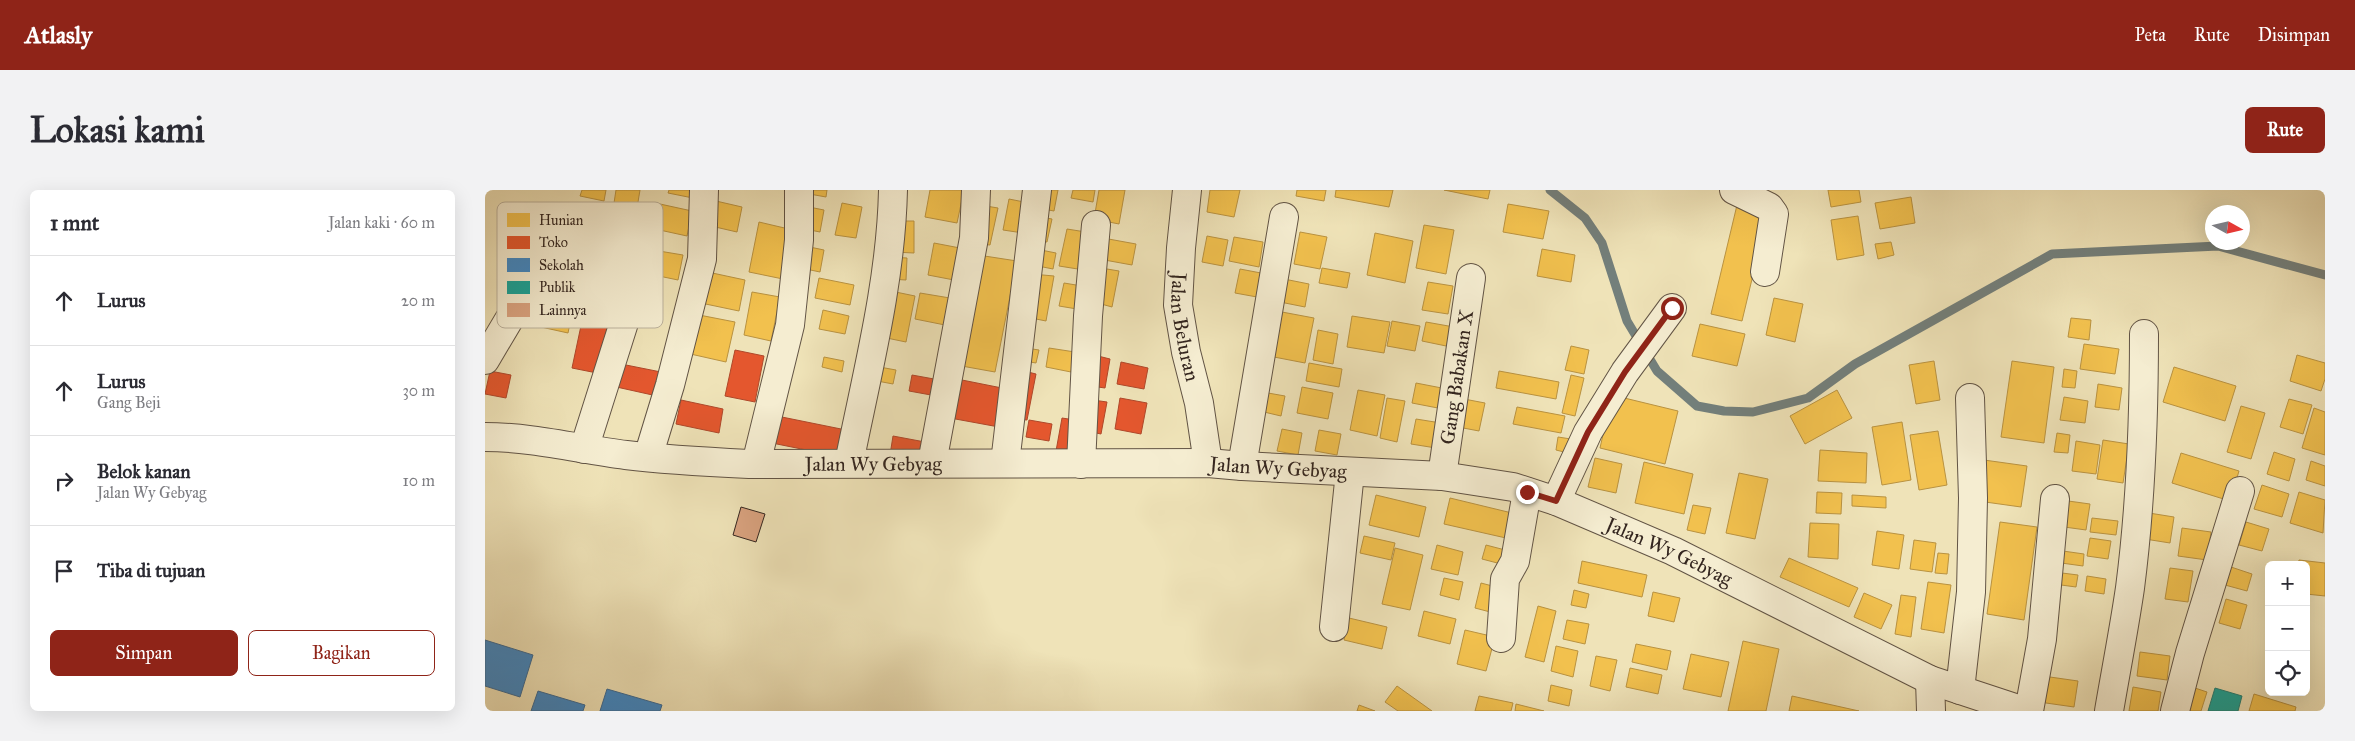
<!DOCTYPE html>
<html lang="id">
<head>
<meta charset="utf-8">
<style>
  :root { --surface:#fff; --page:#f2f2f3; --text:#2b2b33; --muted:#7c7c81; --line:#e1e1e2; --accent:#8f2418 }
  body { margin:0; font-family:"IM FELL Great Primer",serif; background:var(--page); color:var(--text) }
  .controls { position:absolute; right:15px; bottom:15px; display:grid; overflow:hidden; border-radius:8px; box-shadow:0 5px 20px #0002 }
  .controls button { width:45px; height:45px; display:grid; place-items:center; padding:0; border:0; border-bottom:1px solid var(--line); background:var(--surface); color:var(--text); font:25px sans-serif }
  .compass { position:absolute; left:1720px; top:15px; width:45px; height:45px; border-radius:50%; background:var(--surface); box-shadow:0 5px 20px #0002; rotate:98deg }
  .stop { position:absolute; width:15px; height:15px; margin:-11px; border:4px solid #8f2418; border-radius:50%; background:#fff }
  .stop.end { background:#8f2418; border-color:#fff; box-shadow:0 1px 5px #0008 }
  .list { margin:0; padding:0; list-style:none }
  h2 { display:flex; justify-content:space-between; align-items:center; height:65px; margin:0; padding:0 20px; font-size:21px }
  h2 small { font-size:16px; font-weight:400; color:var(--muted) }
  .list li { display:grid; grid-template-columns:32px 1fr auto; gap:15px; align-items:center; box-sizing:border-box; height:90px; padding:0 20px; border-top:1px solid var(--line) }
  .list b { display:block; font-size:19px; white-space:nowrap }
  .list p { margin:0; font-size:16px; white-space:nowrap; color:var(--muted) }
  .list em { font-size:16px; font-style:normal; color:var(--muted) }
  .actions { display:flex; gap:10px; padding:15px 20px }
  .actions a { flex:1; padding:11px 0; border:1px solid var(--accent); border-radius:8px; text-align:center; font-size:18px; color:var(--accent) }
  .actions .main { background:var(--accent); color:#fff }
  .icon { flex:none; width:28px; height:28px; fill:none; stroke:currentColor; stroke-width:2; stroke-linecap:round; stroke-linejoin:round }
  .map { position:relative; flex:none; width:1840px; height:521px; overflow:hidden; border-radius:8px }
  header { display:flex; align-items:center; gap:30px; box-sizing:border-box; height:70px; padding:0 25px; background:var(--accent); color:#fff }
  header strong { font-size:24px }
  nav { display:flex; gap:28px; margin-inline-start:auto; font-size:18px }
  .intro { display:flex; align-items:center; justify-content:space-between; box-sizing:border-box; height:120px; padding:0 30px }
  h1 { margin:0; font-size:35px }
  .button { padding:12px 22px; border-radius:8px; background:var(--accent); color:#fff; font-size:18px; font-weight:700 }
  main { display:flex; gap:30px; padding:0 30px }
  aside { flex:1; background:var(--surface); border-radius:8px; box-shadow:0 5px 20px #0002 }
  .map>svg:first-child { display:block }
  .homes { fill:#f2c14e; stroke:#b99240 }
  .shops { fill:#e4572e; stroke:#af482a }
  .schools { fill:#3f88c5; stroke:#3b6a93 }
  .public { fill:#17a398; stroke:#1f7d74 }
  .lines { fill:none; stroke-linecap:round; stroke-linejoin:round }
  .stream { stroke:#737f7b; stroke-width:9 }
  .building { fill:#daa380; stroke:#33251f }
  .minor-casing { stroke:#625445; stroke-width:30 }
  .minor { stroke:#f5edd1; stroke-width:28 }
  .route { stroke:#8f2418; stroke-width:6 }
  .labels { text-anchor:middle; stroke-width:5; stroke-linejoin:round; paint-order:stroke }
  .street-label { font-size:20px; fill:#33251f; stroke:#f5edd1 }
  .key { fill:#f5edd1; stroke:#bbb19c; stroke-width:1 }
  .key-label { font-size:14px; fill:#33251f }
</style>
</head>
<body>
<header>
<strong>Atlasly</strong>
<nav><a>Peta</a><a>Rute</a><a>Disimpan</a></nav>
</header>
<div class="intro"><h1>Lokasi kami</h1><a class="button">Rute</a></div>
<main>
<aside>
<h2>1 mnt<small>Jalan kaki · 60 m</small></h2>
<ul class="list">
<li><svg class="icon" aria-label="ahead" viewBox="0 0 24 24"><path d="M12 20V5M6 11l6-6 6 6"/></svg><div><b>Lurus</b></div><em>20 m</em></li>
<li><svg class="icon" aria-label="ahead" viewBox="0 0 24 24"><path d="M12 20V5M6 11l6-6 6 6"/></svg><div><b>Lurus</b><p>Gang Beji</p></div><em>30 m</em></li>
<li><svg class="icon" aria-label="right" viewBox="0 0 24 24"><path d="M7 20v-9h11M14 6l5 5-5 5"/></svg><div><b>Belok kanan</b><p>Jalan Wy Gebyag</p></div><em>10 m</em></li>
<li><svg class="icon" aria-label="arrive" viewBox="0 0 24 24"><path d="M6 21V4h12l-3 4 3 4H6"/></svg><div><b>Tiba di tujuan</b></div></li>
</ul>
<div class="actions"><a class="main">Simpan</a><a>Bagikan</a></div>
</aside>
<div class="map">
<svg width="1840" height="521" viewBox="0 0 1840 521">
  <rect width="100%" height="100%" fill="#efe3b8"/>
  <filter id="stains"><feTurbulence type="fractalNoise" baseFrequency=".004" numOctaves="4"/><feColorMatrix values="0 0 0 0 .2 0 0 0 0 .09 0 0 0 0 .02 0 0 0 .5 -.17"/></filter>
  <radialGradient id="worn" r=".72"><stop offset=".6" stop-color="#630" stop-opacity="0"/><stop offset="1" stop-color="#630" stop-opacity=".3"/></radialGradient>
  <g class="homes">
    <polygon points="97,0 121,0 119,11 95,6"/>
    <polygon points="131,0 155,0 152,18 129,13"/>
    <polygon points="184,0 210,0 208,8 183,3"/>
    <polygon points="320,0 342,0 341,7 319,3"/>
    <polygon points="445,0 479,0 472,33 440,27"/>
    <polygon points="556,0 573,0 569,21 553,18"/>
    <polygon points="588,0 610,0 608,12 586,8"/>
    <polygon points="614,0 640,0 634,34 609,29"/>
    <polygon points="725,0 755,0 749,27 722,22"/>
    <polygon points="812,0 841,0 839,11 811,6"/>
    <polygon points="851,0 908,0 904,17 850,7"/>
    <polygon points="959,0 1005,0 1003,9"/>
    <polygon points="1343,0 1374,0 1376,12 1346,17"/>
    <polygon points="1426,7 1430,33 1395,39 1390,13"/>
    <polygon points="524,9 544,13 538,43 518,40"/>
    <polygon points="231,11 257,17 252,42 226,36"/>
    <polygon points="357,13 377,17 371,48 350,45"/>
    <polygon points="175,14 207,21 202,46 170,39"/>
    <polygon points="1023,14 1064,21 1058,49 1018,42"/>
    <polygon points="495,15 513,18 505,55 494,54"/>
    <polygon points="1252,15 1283,22 1257,131 1226,124"/>
    <polygon points="324,17 339,20 335,42 320,39"/>
    <polygon points="551,26 567,29 562,52 547,50"/>
    <polygon points="1373,26 1379,65 1352,70 1346,30"/>
    <polygon points="408,31 429,31 429,63 408,62"/>
    <polygon points="274,32 308,40 298,89 264,82"/>
    <polygon points="939,35 969,40 961,84 931,78"/>
    <polygon points="582,39 607,43 599,80 574,76"/>
    <polygon points="815,42 842,47 835,79 809,74"/>
    <polygon points="890,43 928,51 920,93 882,85"/>
    <polygon points="722,46 743,50 738,76 717,72"/>
    <polygon points="749,47 778,52 774,77 744,71"/>
    <polygon points="618,48 651,54 647,75 614,69"/>
    <polygon points="1406,52 1409,65 1393,69 1390,54"/>
    <polygon points="449,53 475,58 469,90 443,85"/>
    <polygon points="320,56 339,60 335,82 316,78"/>
    <polygon points="551,59 571,63 568,79 548,75"/>
    <polygon points="1057,59 1090,65 1086,92 1052,86"/>
    <polygon points="174,61 198,65 193,90 169,85"/>
    <polygon points="493,65 532,71 510,182 471,175"/>
    <polygon points="405,67 422,68 421,90 404,89"/>
    <polygon points="610,77 634,81 627,117 609,112"/>
    <polygon points="837,78 865,83 862,98 834,93"/>
    <polygon points="755,79 776,83 772,107 750,103"/>
    <polygon points="218,81 260,90 254,121 211,112"/>
    <polygon points="547,84 569,86 561,131 541,127"/>
    <polygon points="334,88 369,95 365,115 330,108"/>
    <polygon points="799,89 824,94 820,117 795,112"/>
    <polygon points="943,92 968,96 963,124 937,120"/>
    <polygon points="579,93 597,96 592,119 574,116"/>
    <polygon points="401,100 430,106 421,152 392,146"/>
    <polygon points="53,102 90,109 83,143 47,135"/>
    <polygon points="267,102 295,107 286,151 259,145"/>
    <polygon points="435,103 465,108 460,135 430,129"/>
    <polygon points="1289,108 1318,114 1310,152 1281,145"/>
    <polygon points="338,120 364,126 360,144 334,139"/>
    <polygon points="797,122 829,128 820,173 789,167"/>
    <polygon points="209,124 250,132 241,172 201,163"/>
    <polygon points="867,126 905,132 899,163 862,157"/>
    <polygon points="1586,128 1606,130 1604,150 1583,147"/>
    <polygon points="907,131 935,136 930,161 902,156"/>
    <polygon points="941,132 969,137 966,157 937,151"/>
    <polygon points="1215,134 1260,144 1252,176 1207,166"/>
    <polygon points="833,140 853,144 848,174 828,170"/>
    <polygon points="1599,154 1634,159 1630,184 1595,179"/>
    <polygon points="1086,156 1104,160 1099,184 1080,180"/>
    <polygon points="541,158 554,160 551,173 539,171"/>
    <polygon points="564,158 590,162 586,182 561,177"/>
    <polygon points="1812,165 1840,173 1840,189 1836,201 1805,191"/>
    <polygon points="339,167 359,171 357,182 337,177"/>
    <polygon points="1449,171 1455,210 1431,214 1424,175"/>
    <polygon points="1527,171 1569,177 1559,253 1516,247"/>
    <polygon points="824,173 857,179 854,197 821,191"/>
    <polygon points="389,176 411,180 408,194 387,190"/>
    <polygon points="1689,177 1751,196 1740,231 1678,212"/>
    <polygon points="1579,179 1592,181 1590,198 1577,197"/>
    <polygon points="1014,181 1074,192 1071,209 1011,198"/>
    <polygon points="1086,185 1099,188 1090,226 1077,223"/>
    <polygon points="931,193 962,199 958,219 927,213"/>
    <polygon points="1613,194 1637,198 1634,220 1610,217"/>
    <polygon points="817,197 848,203 843,229 812,223"/>
    <polygon points="873,200 900,205 892,246 865,240"/>
    <polygon points="1352,200 1367,228 1320,254 1305,226"/>
    <polygon points="783,203 800,206 796,226 779,222"/>
    <polygon points="1127,205 1193,221 1180,274 1115,258"/>
    <polygon points="1579,207 1603,211 1600,233 1575,230"/>
    <polygon points="902,208 920,211 912,252 895,248"/>
    <polygon points="979,209 1000,213 994,241 973,237"/>
    <polygon points="1804,209 1827,215 1818,244 1795,237"/>
    <polygon points="1756,216 1780,223 1766,269 1742,262"/>
    <polygon points="1032,217 1080,226 1076,243 1028,234"/>
    <polygon points="1829,218 1840,222 1840,265 1817,258"/>
    <polygon points="931,229 956,233 951,258 926,254"/>
    <polygon points="1417,232 1426,290 1397,295 1387,237"/>
    <polygon points="797,239 817,243 813,265 792,261"/>
    <polygon points="834,240 856,244 852,265 830,261"/>
    <polygon points="1453,241 1462,295 1434,300 1425,245"/>
    <polygon points="1572,243 1585,245 1583,263 1569,262"/>
    <polygon points="1073,247 1086,249 1083,263 1071,260"/>
    <polygon points="1618,250 1644,254 1638,293 1612,289"/>
    <polygon points="1591,251 1615,255 1611,284 1587,281"/>
    <polygon points="1335,260 1382,263 1381,293 1333,291"/>
    <polygon points="1789,262 1810,269 1804,291 1782,284"/>
    <polygon points="1696,263 1754,281 1745,311 1687,293"/>
    <polygon points="1110,268 1137,274 1131,303 1103,297"/>
    <polygon points="1499,270 1542,276 1536,317 1493,311"/>
    <polygon points="1826,271 1840,276 1840,296 1821,290"/>
    <polygon points="1159,272 1208,284 1199,324 1150,313"/>
    <polygon points="1254,283 1283,289 1270,349 1241,343"/>
    <polygon points="1777,295 1804,304 1797,327 1769,319"/>
    <polygon points="1332,302 1357,303 1356,324 1331,323"/>
    <polygon points="1814,302 1840,310 1838,343 1805,333"/>
    <polygon points="891,305 941,317 934,347 884,335"/>
    <polygon points="1367,305 1401,307 1401,318 1367,316"/>
    <polygon points="965,308 1027,323 1021,348 959,334"/>
    <polygon points="1576,310 1605,314 1601,340 1572,336"/>
    <polygon points="1208,315 1226,318 1220,344 1202,340"/>
    <polygon points="1664,323 1689,327 1685,353 1660,349"/>
    <polygon points="1607,328 1633,331 1631,345 1605,342"/>
    <polygon points="1515,332 1552,337 1539,430 1502,424"/>
    <polygon points="1761,332 1784,339 1777,361 1754,355"/>
    <polygon points="1325,333 1354,334 1353,369 1323,367"/>
    <polygon points="1697,338 1726,342 1722,370 1693,366"/>
    <polygon points="1392,341 1419,345 1414,379 1387,375"/>
    <polygon points="879,346 910,353 906,370 875,363"/>
    <polygon points="1605,348 1626,351 1623,369 1602,366"/>
    <polygon points="1429,350 1451,353 1447,382 1425,379"/>
    <polygon points="952,355 978,362 973,385 946,379"/>
    <polygon points="1001,355 1024,361 1020,375 997,369"/>
    <polygon points="910,358 938,365 925,420 897,414"/>
    <polygon points="1571,360 1599,364 1598,376 1569,372"/>
    <polygon points="1453,363 1464,364 1462,384 1450,383"/>
    <polygon points="1304,368 1373,398 1364,417 1295,387"/>
    <polygon points="1814,370 1840,373 1840,406 1821,404 1821,375 1813,375"/>
    <polygon points="1097,371 1162,385 1157,407 1093,393"/>
    <polygon points="1746,377 1767,384 1762,401 1740,395"/>
    <polygon points="1685,378 1708,381 1703,412 1680,409"/>
    <polygon points="1577,383 1593,385 1591,397 1576,395"/>
    <polygon points="1602,386 1621,389 1619,404 1600,401"/>
    <polygon points="959,388 978,392 974,410 955,405"/>
    <polygon points="1443,392 1466,395 1459,443 1436,439"/>
    <polygon points="996,393 1015,398 1009,423 990,418"/>
    <polygon points="1089,400 1104,404 1101,418 1086,415"/>
    <polygon points="1168,402 1195,408 1189,432 1163,426"/>
    <polygon points="1379,403 1407,415 1396,439 1369,427"/>
    <polygon points="1416,405 1431,407 1426,447 1410,444"/>
    <polygon points="1741,409 1762,415 1755,439 1734,433"/>
    <polygon points="1053,416 1071,421 1059,472 1040,467"/>
    <polygon points="939,421 971,429 965,454 933,446"/>
    <polygon points="864,428 902,437 897,459 859,450"/>
    <polygon points="1082,430 1104,434 1100,454 1078,449"/>
    <polygon points="980,440 1010,447 1001,481 972,474"/>
    <polygon points="1258,451 1294,459 1281,521 1243,521"/>
    <polygon points="1151,454 1186,461 1182,480 1147,472"/>
    <polygon points="1071,456 1093,461 1088,487 1066,481"/>
    <polygon points="1655,462 1685,466 1682,490 1652,486"/>
    <polygon points="1206,464 1244,472 1236,507 1198,499"/>
    <polygon points="1111,466 1132,470 1125,501 1105,496"/>
    <polygon points="1145,478 1177,485 1173,504 1141,497"/>
    <polygon points="1558,486 1593,491 1589,517 1554,512"/>
    <polygon points="1066,495 1087,500 1084,516 1063,511"/>
    <polygon points="912,496 947,521 913,521 900,512"/>
    <polygon points="1648,497 1676,502 1673,521 1644,521"/>
    <polygon points="1707,497 1722,502 1716,521 1700,521"/>
    <polygon points="1769,504 1811,517 1810,521 1764,521"/>
    <polygon points="994,506 1028,513 1026,521 990,521"/>
    <polygon points="1307,506 1374,521 1304,521"/>
    <polygon points="1031,514 1059,521 1030,521"/>
    <polygon points="874,515 890,521 872,521"/>
  </g>
  <g class="shops">
    <polygon points="97,131 126,137 117,184 87,178"/>
    <polygon points="250,160 279,166 270,212 240,206"/>
    <polygon points="605,164 625,169 620,198 606,196"/>
    <polygon points="636,172 663,178 659,199 632,194"/>
    <polygon points="131,173 176,182 172,206 127,196"/>
    <polygon points="535,180 551,184 542,230 530,229"/>
    <polygon points="5,181 26,185 21,208 0,204"/>
    <polygon points="427,185 449,189 446,205 424,201"/>
    <polygon points="472,189 522,199 514,237 465,228"/>
    <polygon points="635,208 662,213 656,244 630,239"/>
    <polygon points="196,210 238,219 234,243 191,234"/>
    <polygon points="608,210 622,212 616,244 602,241"/>
    <polygon points="287,225 361,240 356,267 282,252"/>
    <polygon points="577,228 596,231 589,265 571,261"/>
    <polygon points="544,230 567,234 564,251 541,247"/>
    <polygon points="408,246 440,252 436,271 405,265"/>
  </g>
  <g class="schools">
    <polygon points="0,450 48,465 35,507 0,496"/>
    <polygon points="122,499 177,515 175,521 115,521"/>
    <polygon points="53,501 100,515 98,521 46,521"/>
  </g>
  <polygon class="public" points="1730,498 1757,506 1753,521 1723,521"/>
  <g class="lines">
    <polyline class="stream" points="1065,0 1100,28 1117,53 1142,131 1172,181 1212,216 1239,221 1268,222 1323,208 1370,174 1567,64 1733,56 1840,85"/>
  </g>
  <polygon class="building" points="256,317 280,324 271,352 248,345"/>
  <g class="lines">
    <defs>
      <g id="minor">
        <path id="s1" d="M702 0 696 58 693 115 701 162 714 213 723 273"/>
        <polyline points="1249,0 1284,17 1289,24 1280,82"/>
        <polyline points="0,170 60,69 74,40"/>
        <path id="s2" d="M0 247C47 247 94 259 141 265 182 270 223 272 264 274L723 273 757 276 957 286 1028 297 1071 311 1188 361 1445 490 1539 521"/>
        <polyline points="99,259 149,101"/>
        <polyline points="163,267 185,195 217,69 219,0"/>
        <path d="M364 273C382 183 406 92 408 0"/>
        <polyline points="447,273 489,48 491,0"/>
        <polyline points="520,273 552,0"/>
        <polyline points="271,274 305,135 314,50 314,0"/>
        <polyline points="596,274 603,126 611,35"/>
        <polyline points="757,276 799,27"/>
        <path id="s3" d="M957 286 986 88"/>
        <polyline points="1071,311 1103,242 1140,182 1187,118"/>
        <polyline points="849,437 865,282"/>
        <polyline points="1016,448 1020,389 1030,371 1042,302"/>
        <polyline points="1445,490 1446,521"/>
        <polyline points="1475,500 1486,402 1488,308 1485,208"/>
        <polyline points="1544,521 1557,449 1570,309"/>
        <path d="M1624 521C1631 480 1639 439 1645 398 1656 313 1659 229 1659 144"/>
        <polyline points="1690,521 1705,463 1755,301"/>
      </g>
    </defs>
    <use href="#minor" class="minor-casing"/>
    <use href="#minor" class="minor"/>
  </g>
  <g class="lines">
    <polyline class="route" points="1042,302 1071,311 1103,242 1140,182 1187,118"/>
  </g>
  <g class="labels">
    <g class="street-label">
      <text dy="7" stroke="none"><textPath href="#s1" startOffset="138">Jalan Beluran</textPath></text>
      <text dy="7" stroke="none"><textPath href="#s3" startOffset="100">Gang Babakan X</textPath></text>
      <text dy="7" stroke="none"><textPath href="#s2" startOffset="390">Jalan Wy Gebyag</textPath></text>
      <text dy="7" stroke="none"><textPath href="#s2" startOffset="795">Jalan Wy Gebyag</textPath></text>
      <text dy="7" stroke="none"><textPath href="#s2" startOffset="1200">Jalan Wy Gebyag</textPath></text>
    </g>
  </g>
  <rect x="12" y="12" width="166" height="126" rx="8" class="key"/>
  <rect x="22" y="23" width="23" height="14" fill="#f2c14e"/>
  <rect x="22" y="46" width="23" height="13" fill="#e4572e"/>
  <rect x="22" y="68" width="23" height="14" fill="#3f88c5"/>
  <rect x="22" y="91" width="23" height="13" fill="#17a398"/>
  <rect x="22" y="113" width="23" height="14" fill="#daa380"/>
  <g class="key-label">
    <text x="54" y="35">Hunian</text>
    <text x="54" y="57">Toko</text>
    <text x="54" y="80">Sekolah</text>
    <text x="54" y="102">Publik</text>
    <text x="54" y="125">Lainnya</text>
  </g>
  <rect width="100%" height="100%" filter="url(#stains)"/>
  <rect width="100%" height="100%" fill="url(#worn)"/>
</svg>
<div class="controls">
<button>+</button>
<button>−</button>
<button><svg class="icon" aria-label="locate" viewBox="0 0 24 24"><circle cx="12" cy="12" r="6"/><path d="M12 2v4M12 18v4M2 12h4M18 12h4"/></svg></button>
</div>
<svg class="compass" viewBox="-18 -18 36 36"><path d="M0-13l5 13h-10z" fill="#e53935"/><path d="M0 13l5-13h-10z" fill="#7c7c81"/></svg>
<div class="stop" style="left:1187px;top:118px"></div>
<div class="stop end" style="left:1042px;top:302px"></div>
</div>
</main>
</body>
</html>
